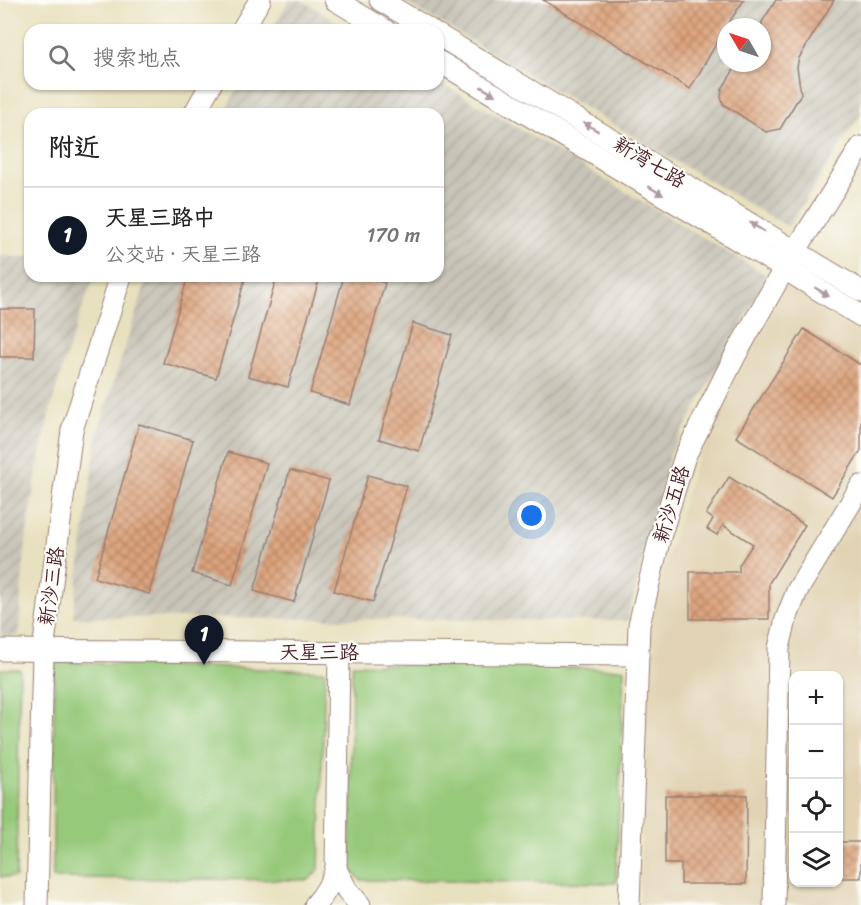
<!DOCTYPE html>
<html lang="zh">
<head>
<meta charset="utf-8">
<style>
  :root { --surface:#fff; --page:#f6f6f6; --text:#222; --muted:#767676; --line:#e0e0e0; --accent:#111827 }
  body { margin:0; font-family:Sriracha,"LXGW WenKai TC",sans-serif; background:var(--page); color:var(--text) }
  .controls { position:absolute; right:18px; bottom:18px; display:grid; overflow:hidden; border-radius:12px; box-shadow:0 2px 4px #0004 }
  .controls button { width:54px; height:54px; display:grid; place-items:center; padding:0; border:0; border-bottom:2px solid var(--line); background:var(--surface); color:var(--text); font:30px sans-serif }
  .compass { position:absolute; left:717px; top:18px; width:54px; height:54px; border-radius:50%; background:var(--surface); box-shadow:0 2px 4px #0004; rotate:309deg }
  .you { position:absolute; left:532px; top:516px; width:21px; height:21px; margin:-15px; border:4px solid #fff; border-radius:50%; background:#1a73e8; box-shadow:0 0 0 9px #1a73e833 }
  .badge { display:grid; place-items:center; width:39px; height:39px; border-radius:50%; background:var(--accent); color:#fff; font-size:20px; font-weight:700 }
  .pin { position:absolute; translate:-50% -50px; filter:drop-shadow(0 2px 3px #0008) }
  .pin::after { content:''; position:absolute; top:32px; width:21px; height:18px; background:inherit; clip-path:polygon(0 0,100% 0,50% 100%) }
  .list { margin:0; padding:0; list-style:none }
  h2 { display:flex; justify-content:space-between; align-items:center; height:78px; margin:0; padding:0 24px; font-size:26px }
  h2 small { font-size:20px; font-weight:400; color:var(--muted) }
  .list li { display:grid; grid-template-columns:39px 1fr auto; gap:18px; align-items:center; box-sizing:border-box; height:96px; padding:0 24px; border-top:2px solid var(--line) }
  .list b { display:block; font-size:22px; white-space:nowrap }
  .list p { margin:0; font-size:20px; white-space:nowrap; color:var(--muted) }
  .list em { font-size:20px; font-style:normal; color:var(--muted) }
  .icon { flex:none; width:33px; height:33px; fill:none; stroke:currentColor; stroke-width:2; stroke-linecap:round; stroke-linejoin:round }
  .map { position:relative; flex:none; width:861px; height:905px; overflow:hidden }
  .search { position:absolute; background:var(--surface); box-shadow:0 2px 4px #0004; left:24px; top:24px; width:420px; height:66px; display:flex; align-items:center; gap:15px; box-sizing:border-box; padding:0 21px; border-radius:18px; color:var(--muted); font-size:22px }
  .panel { position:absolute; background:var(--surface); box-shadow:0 2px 4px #0004; left:24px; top:108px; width:420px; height:174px; border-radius:18px }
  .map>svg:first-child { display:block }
  .built { fill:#e1d3b4; fill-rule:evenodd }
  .industrial { fill:url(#industrial-furrows); fill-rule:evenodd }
  .green { fill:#97c97a; stroke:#707452; stroke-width:1.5 }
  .building { fill:url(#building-cross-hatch) }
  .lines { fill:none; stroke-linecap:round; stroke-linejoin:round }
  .minor-casing { stroke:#998075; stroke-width:23 }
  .minor { stroke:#fff; stroke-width:21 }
  .oneway { fill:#ae9aa0 }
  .labels { text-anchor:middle; stroke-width:4.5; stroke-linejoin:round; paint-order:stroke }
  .street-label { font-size:20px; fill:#4a1f2b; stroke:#fdfcf7 }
</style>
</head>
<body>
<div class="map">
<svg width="861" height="905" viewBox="0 0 861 905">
  <defs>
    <pattern id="industrial-furrows" width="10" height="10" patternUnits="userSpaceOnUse" patternTransform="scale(1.5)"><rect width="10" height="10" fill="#c8c4b8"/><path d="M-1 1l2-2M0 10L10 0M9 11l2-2" fill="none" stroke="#ada89e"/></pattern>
    <pattern id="building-cross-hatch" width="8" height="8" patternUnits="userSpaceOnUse" patternTransform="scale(1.5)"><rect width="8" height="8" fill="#dca37b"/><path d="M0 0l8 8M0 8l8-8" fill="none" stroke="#b48465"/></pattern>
  </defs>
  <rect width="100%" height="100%" fill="#fdfcf7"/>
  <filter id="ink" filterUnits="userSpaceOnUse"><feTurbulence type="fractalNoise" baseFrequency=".0167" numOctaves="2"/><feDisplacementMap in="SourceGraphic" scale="12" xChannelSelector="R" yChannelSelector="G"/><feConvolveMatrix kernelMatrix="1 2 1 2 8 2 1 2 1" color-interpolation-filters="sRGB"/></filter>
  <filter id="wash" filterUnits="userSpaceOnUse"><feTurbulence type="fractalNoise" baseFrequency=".008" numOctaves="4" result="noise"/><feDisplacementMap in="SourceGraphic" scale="24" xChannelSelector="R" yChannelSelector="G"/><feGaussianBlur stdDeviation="1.35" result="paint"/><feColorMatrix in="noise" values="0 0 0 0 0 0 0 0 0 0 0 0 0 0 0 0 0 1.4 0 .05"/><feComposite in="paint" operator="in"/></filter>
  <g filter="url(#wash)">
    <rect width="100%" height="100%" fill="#e8e1bf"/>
    <path class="built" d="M787 282 861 328V905L639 904 649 620 695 465 742 365ZM794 676H838V882H794Z"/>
    <g class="industrial">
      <polygon points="289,0 301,0 351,30 272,30"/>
      <path d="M402 0H861V113L788 227ZM726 27H762V63H726Z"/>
      <polygon points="438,81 768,276 670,454 627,621 73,617 97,435 143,291 149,276 438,276 438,114 223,114 240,84 438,84"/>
      <polygon points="0,256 30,257 30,276 95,276 82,309 64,362 49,415 37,470 28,525 22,581 19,636 0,636"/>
    </g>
    <g class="green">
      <polygon points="54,662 325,671 319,869 309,880 53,878"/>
      <polygon points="352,664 624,669 616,883 360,880 350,868"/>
      <polygon points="0,669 20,669 16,877 0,877"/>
    </g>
    <g id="blocks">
      <g class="building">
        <polygon points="543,0 744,0 726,27 690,89"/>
        <polygon points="776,0 834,0 799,58 797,67 801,94 780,129 766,132 723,104 721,97 722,89 738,63 762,63 762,22"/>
        <polygon points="188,276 246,276 216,378 163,363"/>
        <polygon points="277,276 320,276 288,387 248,376"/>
        <polygon points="344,276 360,276 385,283 350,405 310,393"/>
        <polygon points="0,309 35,309 34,357 0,357"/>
        <polygon points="413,323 452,335 419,451 379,439"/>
        <polygon points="804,329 861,365 861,450 832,497 736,437"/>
        <polygon points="139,424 193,440 149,594 95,578"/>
        <polygon points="228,452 267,463 232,585 192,573"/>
        <polygon points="290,470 329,481 294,602 254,591"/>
        <polygon points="368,475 407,486 373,602 334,591"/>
        <polygon points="729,477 805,525 769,583 769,619 690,619 690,572 739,572 739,565 753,544 723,525 717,535 707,529 713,519 706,514"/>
        <polygon points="665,795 747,795 746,884 681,884 681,864 665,864"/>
        <rect x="838" y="842" width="23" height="36"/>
      </g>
    </g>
  </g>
  <g filter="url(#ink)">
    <use href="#blocks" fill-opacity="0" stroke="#998075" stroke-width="1.5"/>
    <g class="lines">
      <defs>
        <g id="minor">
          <polyline points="335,0 385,30"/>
          <polyline points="380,0 430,30"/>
          <polyline points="242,30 260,0"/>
          <polyline points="438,35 861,291"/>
          <polyline points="438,61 710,223 861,316"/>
          <polyline points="194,114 211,84"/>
          <polyline points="0,650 638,655"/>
          <polyline points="336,869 339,653"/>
          <polyline points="37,905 43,651 72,430 121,276"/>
          <path d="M315 905C325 894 331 883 336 869L347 890 360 905"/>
          <polyline points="629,905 639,625 660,537 685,456 736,354 784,269 861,147"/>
          <polyline points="774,905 779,648 786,619 797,591 861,486"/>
        </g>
      </defs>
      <use href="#minor" class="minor-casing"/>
      <use href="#minor" class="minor"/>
    </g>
    <defs><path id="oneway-solid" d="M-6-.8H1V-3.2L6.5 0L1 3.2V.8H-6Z" transform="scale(1.5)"/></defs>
    <g class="oneway">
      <use href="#oneway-solid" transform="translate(488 91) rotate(31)"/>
      <use href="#oneway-solid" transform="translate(591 127) rotate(-149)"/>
      <use href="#oneway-solid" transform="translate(656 191) rotate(31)"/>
      <use href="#oneway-solid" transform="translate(757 227) rotate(-148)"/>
      <use href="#oneway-solid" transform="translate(822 292) rotate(32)"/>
    </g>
  </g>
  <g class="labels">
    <g class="street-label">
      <text transform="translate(650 162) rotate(31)" y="7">新湾七路</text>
      <text transform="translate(671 504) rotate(-73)" y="7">新沙五路</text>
      <text transform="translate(51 586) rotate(-82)" y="7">新沙三路</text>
      <text x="319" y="659">天星三路</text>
    </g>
  </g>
</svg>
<div class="controls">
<button>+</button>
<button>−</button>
<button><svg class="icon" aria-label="locate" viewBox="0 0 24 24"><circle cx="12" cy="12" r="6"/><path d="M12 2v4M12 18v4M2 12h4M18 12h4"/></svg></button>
<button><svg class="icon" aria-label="layers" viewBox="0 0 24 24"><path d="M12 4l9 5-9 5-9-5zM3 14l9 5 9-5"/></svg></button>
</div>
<svg class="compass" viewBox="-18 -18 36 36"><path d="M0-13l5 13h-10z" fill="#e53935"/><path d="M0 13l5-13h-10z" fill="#767676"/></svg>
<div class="you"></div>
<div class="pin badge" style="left:204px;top:665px">1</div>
<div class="search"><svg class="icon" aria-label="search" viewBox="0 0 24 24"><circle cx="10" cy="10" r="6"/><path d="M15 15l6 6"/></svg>搜索地点</div>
<section class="panel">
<h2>附近<small></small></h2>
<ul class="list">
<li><span class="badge">1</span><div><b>天星三路中</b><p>公交站 · 天星三路</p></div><em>170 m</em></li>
</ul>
</section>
</div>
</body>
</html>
